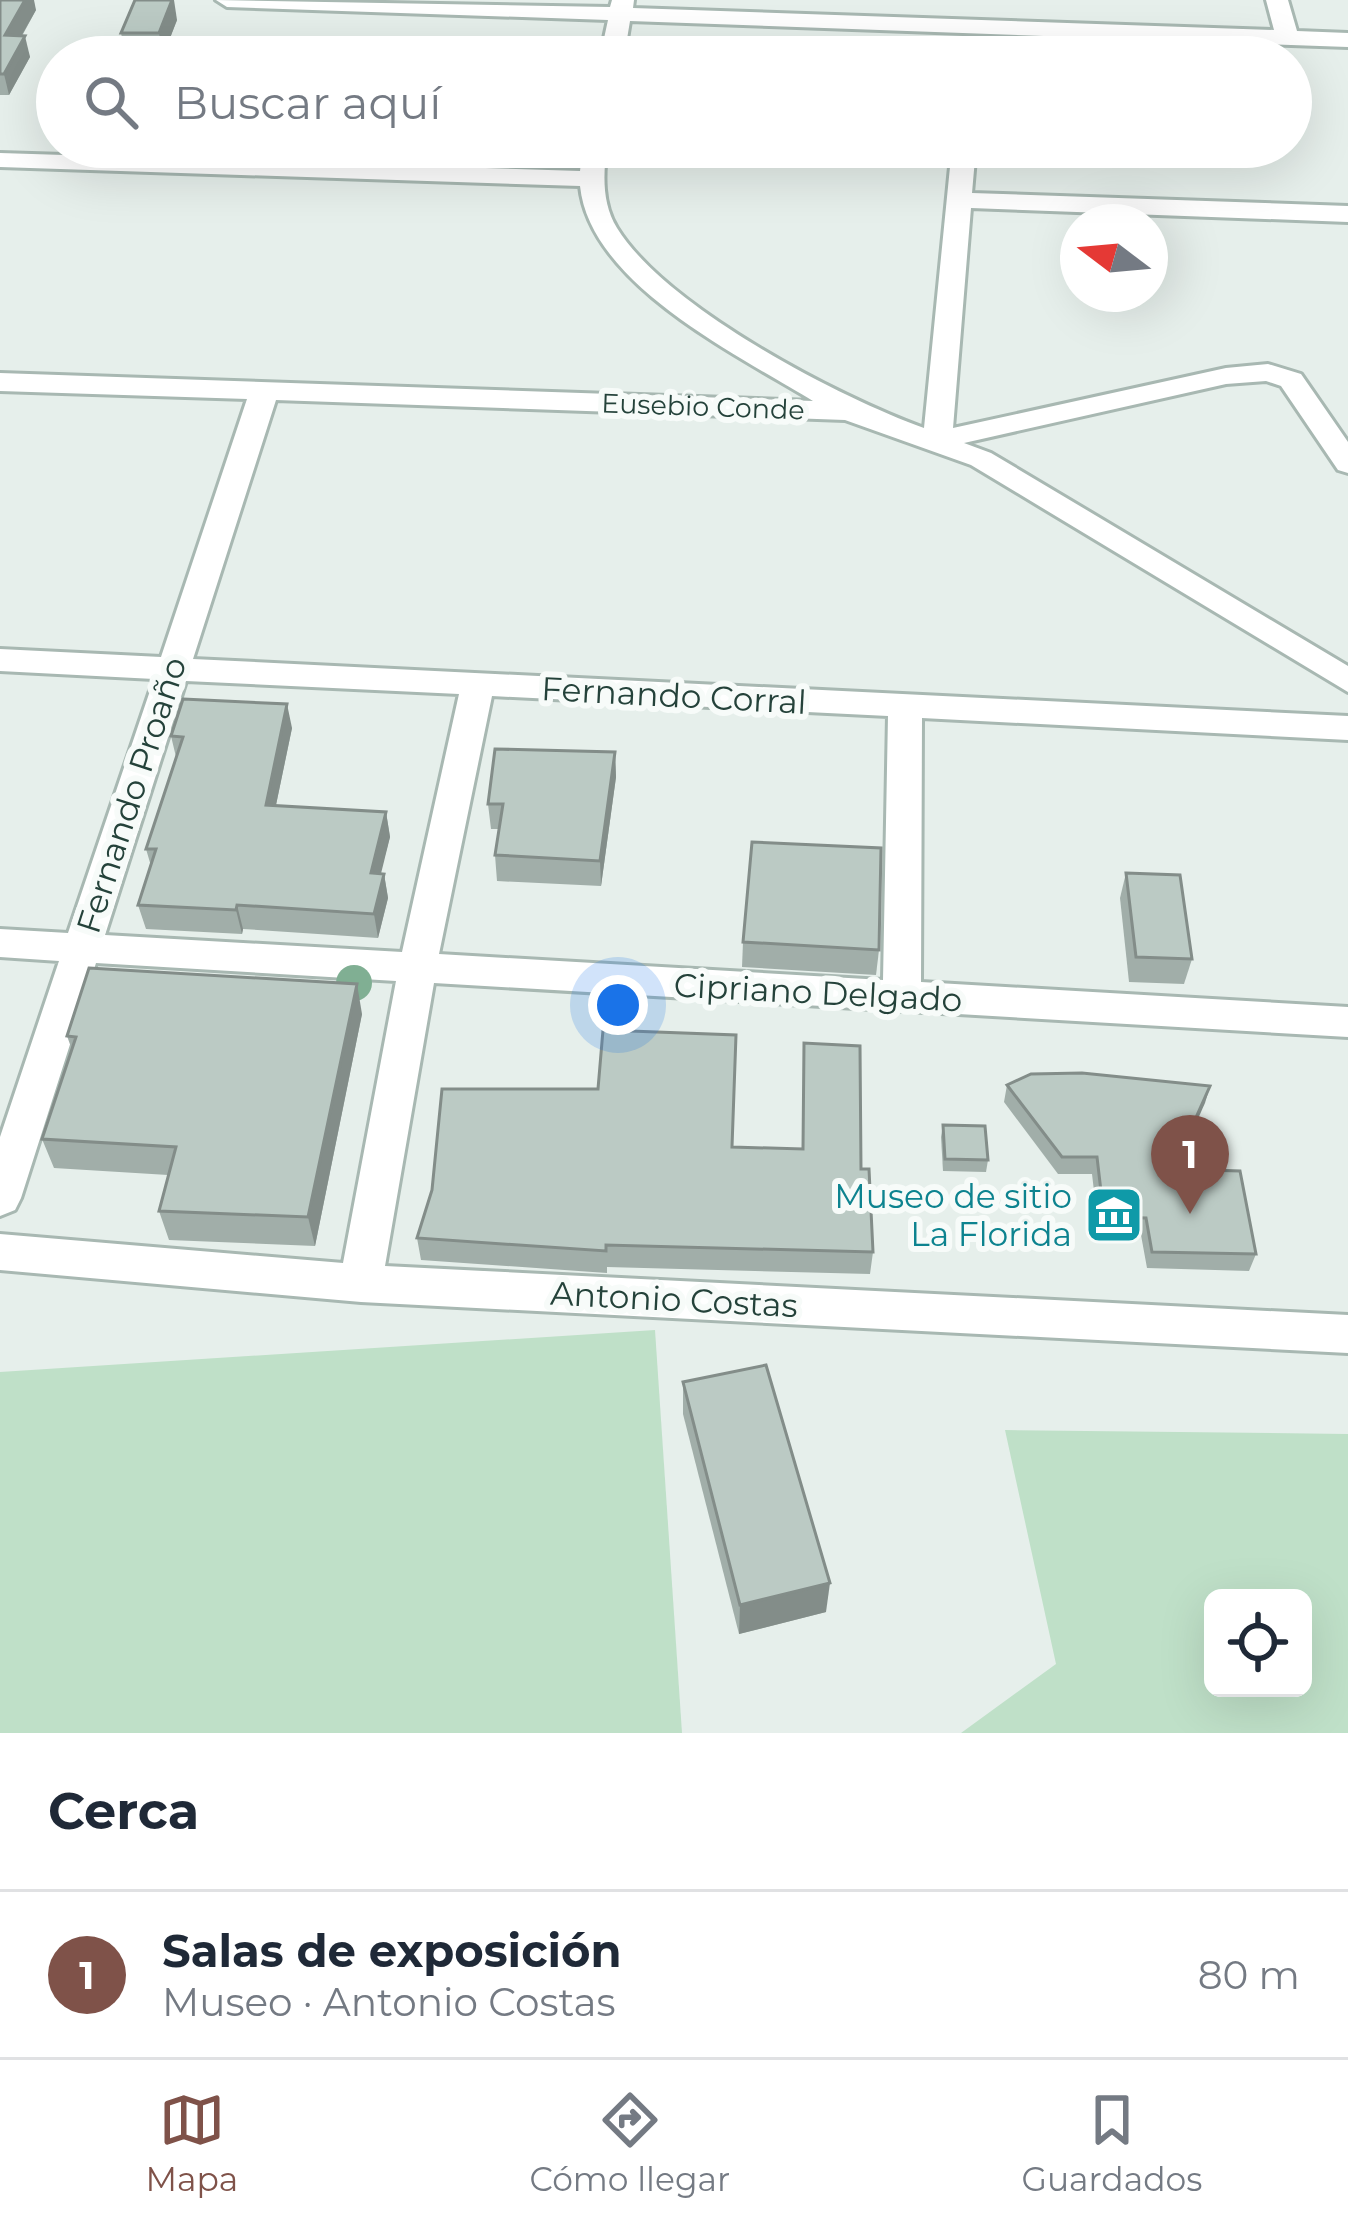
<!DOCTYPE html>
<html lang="es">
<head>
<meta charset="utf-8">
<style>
  :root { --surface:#fff; --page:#f2f2f3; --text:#1f2937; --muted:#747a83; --line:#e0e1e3; --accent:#7f5249 }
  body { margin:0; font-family:Montserrat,sans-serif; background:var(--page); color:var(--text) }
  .controls { position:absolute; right:36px; bottom:36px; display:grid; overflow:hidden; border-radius:18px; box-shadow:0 12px 48px #0002 }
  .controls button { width:108px; height:108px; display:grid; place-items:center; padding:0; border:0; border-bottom:3px solid var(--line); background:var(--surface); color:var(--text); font:60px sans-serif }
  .compass { position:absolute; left:1060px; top:204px; width:108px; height:108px; border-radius:50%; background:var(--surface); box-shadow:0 12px 48px #0002; rotate:286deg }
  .you { position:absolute; left:618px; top:1005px; width:42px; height:42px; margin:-30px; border:9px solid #fff; border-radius:50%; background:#1a73e8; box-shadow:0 0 0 18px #1a73e833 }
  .badge { display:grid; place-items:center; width:78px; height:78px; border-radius:50%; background:var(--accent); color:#fff; font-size:39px; font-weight:700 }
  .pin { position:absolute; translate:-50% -99px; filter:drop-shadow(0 3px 6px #0008) }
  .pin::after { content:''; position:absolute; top:63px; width:42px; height:36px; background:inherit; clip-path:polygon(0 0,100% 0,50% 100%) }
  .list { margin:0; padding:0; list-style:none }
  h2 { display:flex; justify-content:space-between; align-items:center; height:156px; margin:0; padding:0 48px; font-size:51px }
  h2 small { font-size:39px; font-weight:400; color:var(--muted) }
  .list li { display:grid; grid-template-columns:78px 1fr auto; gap:36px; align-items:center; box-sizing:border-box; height:168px; padding:0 48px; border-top:3px solid var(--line) }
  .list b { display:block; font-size:45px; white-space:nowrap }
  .list p { margin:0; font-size:39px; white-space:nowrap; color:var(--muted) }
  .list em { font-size:39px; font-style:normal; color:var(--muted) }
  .icon { flex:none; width:66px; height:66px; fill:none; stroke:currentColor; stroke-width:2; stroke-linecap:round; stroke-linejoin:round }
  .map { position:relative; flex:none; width:1348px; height:1733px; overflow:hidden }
  .search { position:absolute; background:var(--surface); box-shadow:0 12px 48px #0002; left:36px; right:36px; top:36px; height:132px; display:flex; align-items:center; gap:30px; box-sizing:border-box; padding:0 42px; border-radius:66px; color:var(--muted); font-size:45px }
  .sheet { height:324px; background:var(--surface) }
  nav { display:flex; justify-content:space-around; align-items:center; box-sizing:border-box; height:168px; border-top:3px solid var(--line); background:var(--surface); font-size:33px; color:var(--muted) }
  nav a { display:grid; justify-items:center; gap:6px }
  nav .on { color:var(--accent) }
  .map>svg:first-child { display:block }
  .green { fill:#bfe0c8; fill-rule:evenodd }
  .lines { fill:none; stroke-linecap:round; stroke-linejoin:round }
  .street-casing { stroke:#a8b8b2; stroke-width:6 }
  .street { fill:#fff; fill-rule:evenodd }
  .tree { fill:#80af93 }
  .wall { fill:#a1aea9 }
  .shaded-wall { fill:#838d89 }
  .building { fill:#bbcac4; stroke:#838d89; stroke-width:3 }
  .labels { text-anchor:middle; stroke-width:12; stroke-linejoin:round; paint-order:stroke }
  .far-street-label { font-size:27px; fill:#24423a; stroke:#f7fbf9 }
  .street-label { font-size:33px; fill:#24423a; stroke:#f7fbf9 }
  .culture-label { font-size:33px; fill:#0d838f; stroke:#f7fbf9; text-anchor:end }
</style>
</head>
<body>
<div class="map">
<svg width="1348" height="1733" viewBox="0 0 1348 1733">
  <rect width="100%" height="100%" fill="#e6efeb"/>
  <g class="green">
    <polygon points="655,1330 682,1733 0,1733 0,1372"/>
    <path d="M1005 1430 1348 1434V1733H961L1056 1664ZM1213 1598H1303V1688H1213Z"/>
  </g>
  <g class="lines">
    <defs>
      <g id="street">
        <polygon points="216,0 610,7 612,0 634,0 633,8 1274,30 1266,0 1288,0 1297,31 1348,33 1348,47 630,21 624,57 600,57 608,20 227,7"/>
        <path d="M583 147H607C603 174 602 204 617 228 666 307 838 397 924 428L952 147H976L972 193 1348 206V222L971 208 953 428 1226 368 1268 364 1301 374 1348 442V473L1338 470 1281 386 1266 381 1226 384 964 443 991 453 1348 666V692L971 465 845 420 276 400 193 659 1348 716V740L922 718 921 982 1348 1007V1037L434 983 385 1266 1348 1315V1353L361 1302 0 1270V1234L343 1263 396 981 96 963 21 1198 15 1210 0 1216V1137L59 961 0 957V929L68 933 154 679 0 671V649L161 657 247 399 0 391V373L813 401C738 355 590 284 580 186L0 167V153L580 171ZM186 681 459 694 402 952 105 935ZM492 696 888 716 883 980 439 954Z"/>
      </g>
    </defs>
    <use href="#street" class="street-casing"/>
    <use href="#street" class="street"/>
  </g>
  <circle class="tree" cx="354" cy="983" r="18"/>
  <g class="wall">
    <polygon points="0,0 36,10 22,36 30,57 9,95 0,95"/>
    <polygon points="177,20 163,56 126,56 121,33"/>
    <polygon points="292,728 276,805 386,812 390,837 380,874 384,874 388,898 378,938 243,929 242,934 146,929 138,905 151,866 146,849 176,757 171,736"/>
    <polygon points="615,752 616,777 601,886 497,881 495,855 499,829 491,829 488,804"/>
    <polygon points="1126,873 1192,959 1184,984 1129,982 1120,898"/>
    <polygon points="743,942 879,950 876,975 742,967"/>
    <polygon points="362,1014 315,1246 169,1240 159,1211 168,1175 54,1168 42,1139 72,1050 67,1036"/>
    <polygon points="804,1043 861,1169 873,1252 870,1274 607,1267 607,1273 421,1260 417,1238 732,1147 802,1149"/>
    <polygon points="1007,1085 1210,1086 1175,1169 1256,1254 1249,1271 1147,1268 1141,1235 1099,1234 1092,1174 1058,1174 1004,1102"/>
    <polygon points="943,1125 988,1160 986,1172 943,1171 941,1137"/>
    <polygon points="683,1382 826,1612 739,1634 683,1414"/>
  </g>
  <g class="shaded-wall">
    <polygon points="25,0 34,0 36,10 10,56 5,35"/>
    <polygon points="172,0 174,0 177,20 163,56 159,33"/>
    <polygon points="25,36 30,57 9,95 4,74"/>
    <polygon points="287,704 292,728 271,829 266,805"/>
    <polygon points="615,752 616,777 601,886 600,861"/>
    <polygon points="386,812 390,837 375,898 371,873"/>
    <polygon points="384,874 388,898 378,938 374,914"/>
    <polygon points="237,905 243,929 242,934 236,910"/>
    <polygon points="357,984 362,1014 315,1246 308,1217"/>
    <polygon points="1210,1086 1205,1103 1168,1186 1173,1169"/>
    <polygon points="830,1583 826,1612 739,1634 740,1605"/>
  </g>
  <g class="building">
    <polygon points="0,0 25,0 5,35 25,36 4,74 0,74"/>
    <polygon points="135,0 172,0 159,33 121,33"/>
    <polygon points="183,699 287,704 266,805 386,812 371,873 384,874 374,914 237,905 236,910 138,905 156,849 146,849 183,737 171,736"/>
    <polygon points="495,749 615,752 600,861 495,855 503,804 488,804"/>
    <polygon points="752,842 881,848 879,950 743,942"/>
    <polygon points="1126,873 1180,875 1192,959 1136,957"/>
    <polygon points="89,968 357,984 308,1217 159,1211 176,1147 42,1139 76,1037 67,1036"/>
    <polygon points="603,1030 736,1035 732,1147 803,1149 804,1043 860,1046 861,1169 869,1169 873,1252 606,1245 606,1251 417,1238 432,1190 442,1089 598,1089"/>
    <polygon points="1082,1073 1210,1086 1173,1169 1240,1171 1256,1254 1152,1252 1146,1218 1104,1217 1097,1157 1062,1157 1007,1085 1031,1074"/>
    <polygon points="943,1125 985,1126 988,1160 945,1159"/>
    <polygon points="766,1365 830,1583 740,1605 683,1382"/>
  </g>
  <defs>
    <symbol id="museum-square" viewBox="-11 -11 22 22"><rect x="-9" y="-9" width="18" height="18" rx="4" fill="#0f9aa8" stroke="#f7fbf9"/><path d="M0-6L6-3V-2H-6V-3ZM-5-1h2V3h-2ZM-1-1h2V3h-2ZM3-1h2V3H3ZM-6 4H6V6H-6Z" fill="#fff"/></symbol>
  </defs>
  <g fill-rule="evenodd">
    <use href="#museum-square" x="1081" y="1182" width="66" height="66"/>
  </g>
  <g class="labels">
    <g class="far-street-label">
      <text transform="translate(703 407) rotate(2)" y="9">Eusebio Conde</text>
    </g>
    <g class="street-label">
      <text transform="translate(674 695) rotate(3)" y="12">Fernando Corral</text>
      <text transform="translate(131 795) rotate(-72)" y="12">Fernando Proaño</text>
      <text transform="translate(818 992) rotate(3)" y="12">Cipriano Delgado</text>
      <text transform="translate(674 1299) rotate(3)" y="12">Antonio Costas</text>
    </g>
    <g class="culture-label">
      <text x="1072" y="1208">Museo de sitio<tspan x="1072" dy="38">La Florida</tspan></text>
    </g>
  </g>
</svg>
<div class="controls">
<button><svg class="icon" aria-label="locate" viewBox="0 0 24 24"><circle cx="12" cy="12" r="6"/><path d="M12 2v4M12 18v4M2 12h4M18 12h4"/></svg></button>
</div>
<svg class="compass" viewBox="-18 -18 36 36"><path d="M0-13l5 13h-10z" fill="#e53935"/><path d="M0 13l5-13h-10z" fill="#747a83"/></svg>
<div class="you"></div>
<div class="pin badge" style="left:1190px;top:1214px">1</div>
<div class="search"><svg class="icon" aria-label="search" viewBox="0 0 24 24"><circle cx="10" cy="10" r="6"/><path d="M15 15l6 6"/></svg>Buscar aquí</div>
</div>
<section class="sheet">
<h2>Cerca<small></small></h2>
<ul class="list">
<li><span class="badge">1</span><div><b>Salas de exposición</b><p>Museo · Antonio Costas</p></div><em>80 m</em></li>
</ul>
</section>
<nav>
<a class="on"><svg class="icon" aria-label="map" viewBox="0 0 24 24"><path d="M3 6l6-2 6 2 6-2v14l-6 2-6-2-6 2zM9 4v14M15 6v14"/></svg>Mapa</a>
<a><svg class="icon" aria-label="directions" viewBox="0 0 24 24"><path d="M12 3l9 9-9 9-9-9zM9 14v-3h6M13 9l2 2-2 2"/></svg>Cómo llegar</a>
<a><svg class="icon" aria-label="saved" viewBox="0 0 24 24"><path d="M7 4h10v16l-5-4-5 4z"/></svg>Guardados</a>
</nav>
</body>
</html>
